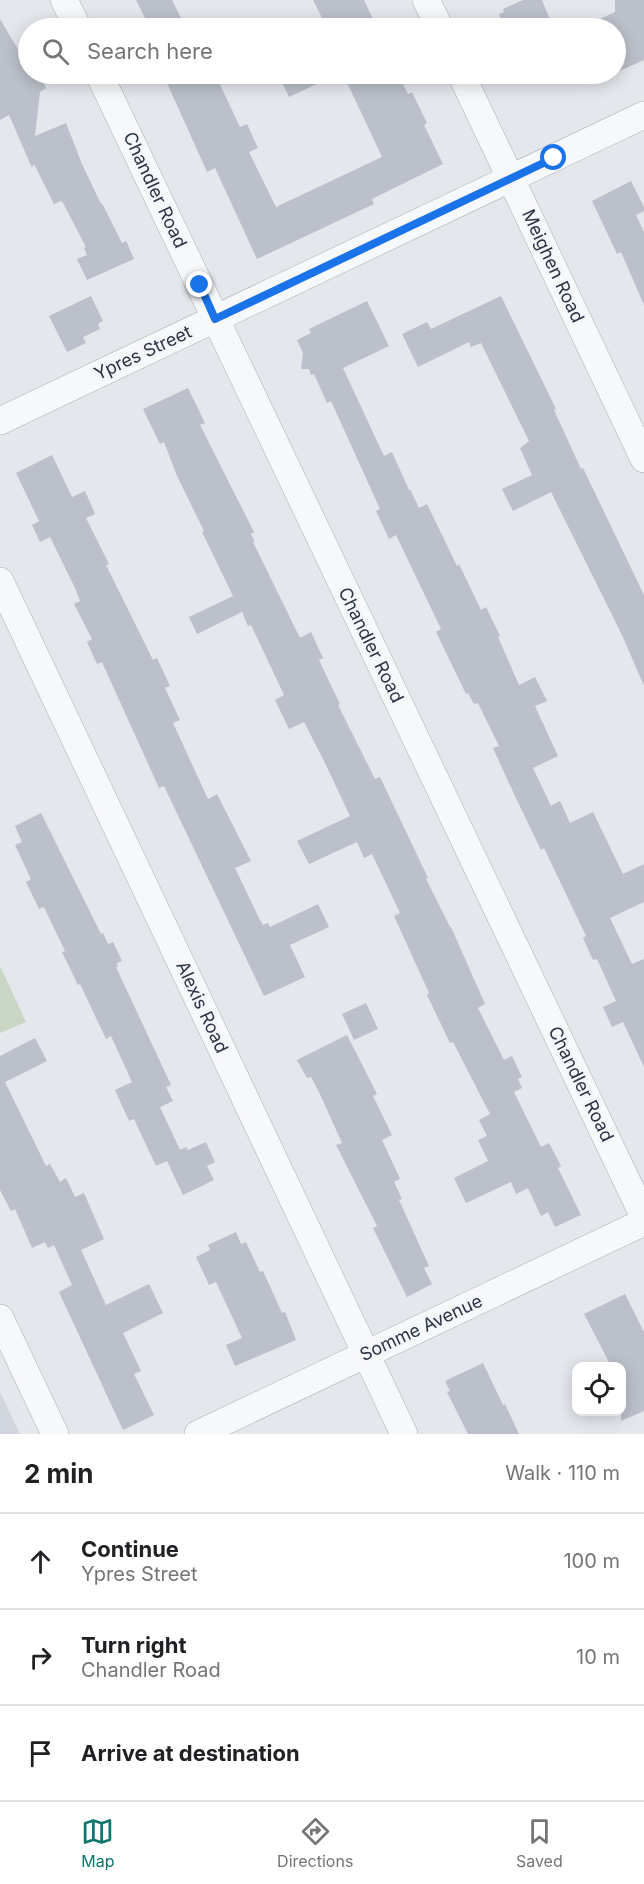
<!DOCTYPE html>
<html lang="en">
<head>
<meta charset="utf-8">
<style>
  :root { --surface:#fff; --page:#f6f6f6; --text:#202124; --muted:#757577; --line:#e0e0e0; --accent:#0f766e }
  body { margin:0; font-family:Inter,sans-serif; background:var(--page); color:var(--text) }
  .controls { position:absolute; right:18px; bottom:18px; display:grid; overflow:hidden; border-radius:12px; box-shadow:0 3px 15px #0003 }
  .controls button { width:54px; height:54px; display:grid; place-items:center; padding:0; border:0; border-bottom:2px solid var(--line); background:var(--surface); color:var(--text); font:30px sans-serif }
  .stop { position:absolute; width:18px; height:18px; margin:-14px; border:4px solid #1a73e8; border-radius:50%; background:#fff }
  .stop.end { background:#1a73e8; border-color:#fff; box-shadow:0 2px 6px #0008 }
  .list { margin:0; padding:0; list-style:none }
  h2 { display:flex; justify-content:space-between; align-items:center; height:78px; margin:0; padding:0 24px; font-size:26px }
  h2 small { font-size:20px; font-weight:400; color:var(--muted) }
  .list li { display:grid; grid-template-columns:39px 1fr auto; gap:18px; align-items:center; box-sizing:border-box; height:96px; padding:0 24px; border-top:2px solid var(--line) }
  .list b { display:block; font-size:22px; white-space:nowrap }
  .list p { margin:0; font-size:20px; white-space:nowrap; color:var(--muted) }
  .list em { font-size:20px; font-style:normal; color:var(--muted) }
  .icon { flex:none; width:33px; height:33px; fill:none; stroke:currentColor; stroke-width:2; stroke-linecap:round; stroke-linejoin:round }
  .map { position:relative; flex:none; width:644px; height:1434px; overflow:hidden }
  .search { position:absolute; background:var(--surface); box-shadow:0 3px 15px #0003; left:18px; right:18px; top:18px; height:66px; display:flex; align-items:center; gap:15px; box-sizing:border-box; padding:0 21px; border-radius:33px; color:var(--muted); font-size:22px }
  .sheet { height:366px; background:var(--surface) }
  nav { display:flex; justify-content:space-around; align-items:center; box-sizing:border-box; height:84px; border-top:2px solid var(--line); background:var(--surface); font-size:16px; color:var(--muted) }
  nav a { display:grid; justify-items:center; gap:3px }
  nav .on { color:var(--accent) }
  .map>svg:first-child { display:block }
  .built { fill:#d2d6de }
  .green { fill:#c9d6c5 }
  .building { fill:#bbc0ca }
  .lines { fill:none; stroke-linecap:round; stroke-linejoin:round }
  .minor-casing { stroke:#a9aeb7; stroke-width:28 }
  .minor { stroke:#f7f8fa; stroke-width:27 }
  .route { stroke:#1a73e8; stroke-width:8 }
  .labels { text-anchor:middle; stroke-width:6; stroke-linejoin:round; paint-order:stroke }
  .street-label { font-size:18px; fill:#2b3445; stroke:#f4f6f9 }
</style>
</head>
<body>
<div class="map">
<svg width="644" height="1434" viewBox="0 0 644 1434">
  <rect width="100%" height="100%" fill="#e4e7ec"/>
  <polygon class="built" points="0,1392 20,1434 0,1434"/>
  <polygon class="green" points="0,966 26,1022 0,1033"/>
  <g class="building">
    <polygon points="136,0 172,0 186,28 150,28"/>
    <polygon points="313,0 364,0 377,28 327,28"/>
    <polygon points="523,0 542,0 551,22 535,28 505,28 499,14 504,12 503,9"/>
    <polygon points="615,0 644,0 644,60 615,73 615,28 580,28 615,12"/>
    <polygon points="0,19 28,66 28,74 39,74 46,88 40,92 35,136 66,123 82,164 101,204 102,203 122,243 126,241 134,259 87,280 77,259 87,255 84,248 86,247 63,203 61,201 54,204 34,164 32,168 9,115 0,120"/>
    <polygon points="163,74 215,74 240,127 247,124 258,148 249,152 276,207 382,157 343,74 398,74 408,94 412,92 427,123 424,125 443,164 372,199 374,204 257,259 215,168 207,172"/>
    <polygon points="278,74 338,74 289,97"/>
    <polygon points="631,181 644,207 644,211 636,215 644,232 644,305 621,252 617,254 592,201"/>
    <polygon points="91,296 103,321 98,324 100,329 83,337 86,343 67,352 49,316"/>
    <polygon points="501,296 556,409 554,410 581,469 583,468 644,595 644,686 622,635 551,492 513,511 502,489 532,475 520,448 529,441 481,343 471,347 469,342 418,367 402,334 427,322 431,329"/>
    <polygon points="367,301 389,346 343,368 384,456 392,452 409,490 410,489 419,508 427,504 457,566 459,564 481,610 486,607 500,636 498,637 519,685 535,677 547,701 535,706 558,756 533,768 551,806 560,801 570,823 593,812 623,874 644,864 644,902 610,918 632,964 644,959 644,1067 623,1022 612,1027 603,1007 616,1001 597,959 593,960 583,938 586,936 544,848 541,850 514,794 493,748 499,746 478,703 474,704 468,693 466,694 436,632 441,629 396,535 389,539 376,511 380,509 331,401 327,403 314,374 311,375 309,369 301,369 303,353 297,340 311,333 309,329"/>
    <polygon points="188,388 205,423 200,425 254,532 251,534 255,542 253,542 300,638 311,632 323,658 319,660 340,704 338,705 375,779 380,777 428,878 426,879 450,927 451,927 485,1004 478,1008 504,1060 512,1056 522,1077 518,1079 522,1088 514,1092 541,1147 549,1143 561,1166 558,1168 581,1215 555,1227 548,1212 541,1216 528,1188 516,1194 511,1182 466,1203 454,1178 488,1161 478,1140 487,1136 479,1120 490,1114 453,1042 450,1043 427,995 429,993 394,916 400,913 372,854 364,858 357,842 309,864 297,841 350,816 325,763 304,722 289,729 275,700 284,695 251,625 248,626 242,612 197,634 189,617 233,596 202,532 204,531 177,476 164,442 160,444 143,409"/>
    <polygon points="52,455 72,497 85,491 95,514 86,518 109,564 106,565 153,660 157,658 170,686 165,688 180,720 173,723 208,799 217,794 251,861 235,868 258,916 263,925 268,923 270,927 318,904 329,927 290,945 305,977 264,996 164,786 159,788 102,662 97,664 87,642 92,639 74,604 80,601 76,590 50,537 40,542 32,525 39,521 16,473"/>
    <polygon points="41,813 101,934 103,933 108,944 113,942 122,961 117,963 118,966 116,967 171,1085 166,1087 173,1101 160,1107 180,1150 186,1147 188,1150 206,1142 215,1162 207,1166 214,1180 183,1195 167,1161 156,1166 134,1119 129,1121 115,1090 132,1082 111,1036 106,1039 80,984 78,985 62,952 65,951 44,907 39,909 26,882 31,879 15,845 22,842 15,826"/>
    <polygon points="366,1003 378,1029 354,1040 342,1014"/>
    <polygon points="347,1035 377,1094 373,1096 392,1135 382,1140 400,1179 394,1182 402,1199 399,1200 429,1266 424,1268 432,1284 407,1297 373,1228 377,1226 336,1145 342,1143 319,1092 311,1077 307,1078 297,1060"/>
    <polygon points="35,1038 47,1061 5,1082 46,1166 50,1164 60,1182 66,1178 75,1197 84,1193 104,1239 81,1250 106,1305 149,1284 163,1313 123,1333 141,1371 134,1374 154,1415 123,1430 59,1292 72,1285 54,1245 48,1248 45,1242 32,1248 15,1209 11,1211 0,1190 0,1056"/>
    <polygon points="236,1232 241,1244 246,1242 260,1272 263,1271 282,1313 285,1312 296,1340 235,1366 226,1345 242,1338 216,1282 209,1285 196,1257 210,1250 208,1245"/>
    <polygon points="625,1294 644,1332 644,1411 621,1421 621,1366 611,1366 584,1314"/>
    <polygon points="483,1363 503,1405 505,1404 519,1434 468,1434 447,1392 450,1391 445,1381"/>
  </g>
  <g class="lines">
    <defs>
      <g id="minor">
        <polyline points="64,0 78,28"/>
        <polyline points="426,0 440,28"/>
        <polyline points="99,74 644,1217"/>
        <polyline points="461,74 644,459"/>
        <polyline points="0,421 644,115"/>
        <polyline points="0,581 404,1434"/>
        <polyline points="0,1318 55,1434"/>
        <polyline points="198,1434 644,1222"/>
      </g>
    </defs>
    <use href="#minor" class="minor-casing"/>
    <use href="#minor" class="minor"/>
  </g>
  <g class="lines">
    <polyline class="route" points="200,285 215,319 554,158"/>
  </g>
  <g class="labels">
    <g class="street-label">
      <text transform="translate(155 190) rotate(65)" y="6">Chandler Road</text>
      <text transform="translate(553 266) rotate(65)" y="6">Meighen Road</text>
      <text transform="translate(143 353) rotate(-25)" y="6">Ypres Street</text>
      <text transform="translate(371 645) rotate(64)" y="6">Chandler Road</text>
      <text transform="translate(202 1007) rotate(65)" y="6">Alexis Road</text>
      <text transform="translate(581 1084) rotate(64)" y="6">Chandler Road</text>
      <text transform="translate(421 1328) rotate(-25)" y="6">Somme Avenue</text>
    </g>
  </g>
</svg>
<div class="controls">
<button><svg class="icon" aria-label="locate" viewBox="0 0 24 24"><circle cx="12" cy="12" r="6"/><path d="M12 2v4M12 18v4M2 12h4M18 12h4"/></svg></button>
</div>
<div class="stop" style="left:554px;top:158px"></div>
<div class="stop end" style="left:200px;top:285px"></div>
<div class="search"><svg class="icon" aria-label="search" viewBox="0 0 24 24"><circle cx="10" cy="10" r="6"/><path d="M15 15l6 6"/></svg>Search here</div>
</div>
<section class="sheet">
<h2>2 min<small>Walk · 110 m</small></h2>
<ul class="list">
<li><svg class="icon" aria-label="ahead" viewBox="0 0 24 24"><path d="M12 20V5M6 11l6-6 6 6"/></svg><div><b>Continue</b><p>Ypres Street</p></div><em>100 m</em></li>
<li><svg class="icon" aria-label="right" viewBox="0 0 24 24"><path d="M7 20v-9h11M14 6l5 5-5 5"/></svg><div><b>Turn right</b><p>Chandler Road</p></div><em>10 m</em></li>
<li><svg class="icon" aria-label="arrive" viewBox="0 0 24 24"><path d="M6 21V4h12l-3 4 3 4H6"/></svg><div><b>Arrive at destination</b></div></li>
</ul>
</section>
<nav>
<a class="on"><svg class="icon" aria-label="map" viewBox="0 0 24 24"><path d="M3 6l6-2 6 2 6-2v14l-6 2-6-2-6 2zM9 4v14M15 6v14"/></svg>Map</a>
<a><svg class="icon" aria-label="directions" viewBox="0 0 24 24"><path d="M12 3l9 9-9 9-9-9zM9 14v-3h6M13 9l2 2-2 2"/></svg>Directions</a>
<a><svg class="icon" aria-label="saved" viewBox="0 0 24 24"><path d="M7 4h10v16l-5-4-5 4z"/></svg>Saved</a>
</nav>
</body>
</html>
